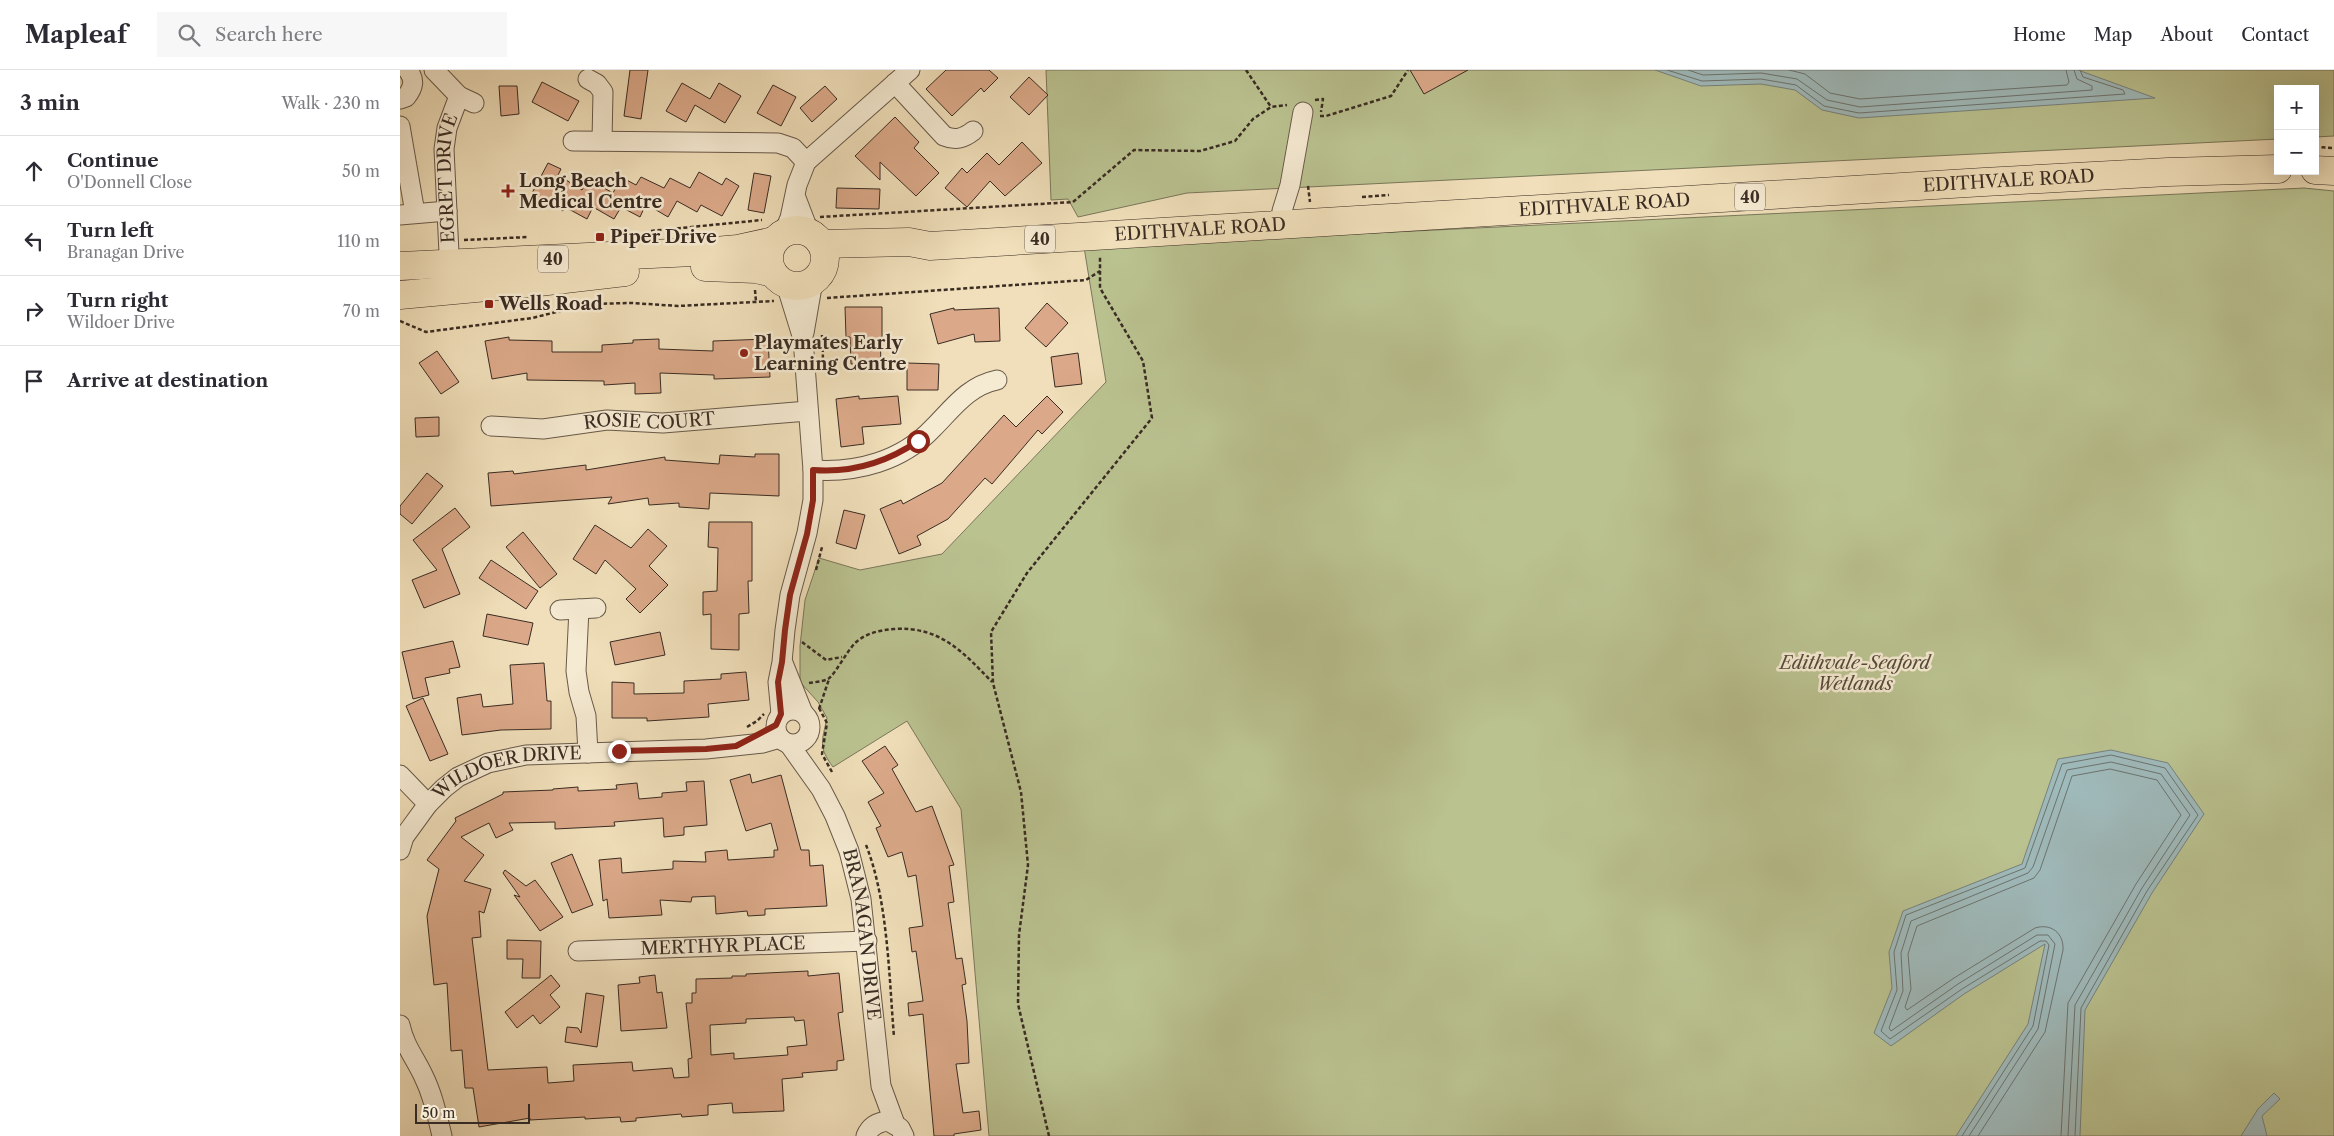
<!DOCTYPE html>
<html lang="en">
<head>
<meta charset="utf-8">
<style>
  :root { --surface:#fff; --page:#f7f7f7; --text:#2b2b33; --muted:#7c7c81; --line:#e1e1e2 }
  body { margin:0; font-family:"Libre Caslon Text",serif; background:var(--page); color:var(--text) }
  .controls { position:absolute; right:15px; top:15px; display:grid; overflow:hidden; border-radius:0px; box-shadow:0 5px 20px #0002 }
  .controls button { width:45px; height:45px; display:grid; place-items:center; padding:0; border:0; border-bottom:1px solid var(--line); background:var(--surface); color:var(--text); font:25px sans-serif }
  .scale { position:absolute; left:15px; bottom:12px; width:115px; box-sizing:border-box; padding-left:5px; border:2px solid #3a2c23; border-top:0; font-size:14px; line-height:18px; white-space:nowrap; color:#3a2c23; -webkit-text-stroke:4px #f5ead2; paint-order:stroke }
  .stop { position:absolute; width:15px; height:15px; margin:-11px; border:4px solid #8f2418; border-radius:50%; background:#fff }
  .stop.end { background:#8f2418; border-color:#fff; box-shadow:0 1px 5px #0008 }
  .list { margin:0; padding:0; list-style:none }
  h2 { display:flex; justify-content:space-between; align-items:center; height:65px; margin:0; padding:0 20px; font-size:21px }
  h2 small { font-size:16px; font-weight:400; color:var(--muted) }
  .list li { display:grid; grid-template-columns:32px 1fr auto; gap:15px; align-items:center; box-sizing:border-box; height:70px; padding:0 20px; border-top:1px solid var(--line) }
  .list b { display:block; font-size:19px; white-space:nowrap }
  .list p { margin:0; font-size:16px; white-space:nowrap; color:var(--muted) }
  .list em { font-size:16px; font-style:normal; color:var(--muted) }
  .icon { flex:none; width:28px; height:28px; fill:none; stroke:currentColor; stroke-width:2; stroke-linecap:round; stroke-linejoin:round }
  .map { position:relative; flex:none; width:1934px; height:1066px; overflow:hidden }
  header { display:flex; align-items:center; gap:30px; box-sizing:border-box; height:70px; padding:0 25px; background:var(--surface); border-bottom:1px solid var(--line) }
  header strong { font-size:24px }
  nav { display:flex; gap:28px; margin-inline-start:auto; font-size:18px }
  .search { width:350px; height:45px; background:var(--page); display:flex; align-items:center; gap:12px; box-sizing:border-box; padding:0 18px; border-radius:0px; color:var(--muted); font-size:19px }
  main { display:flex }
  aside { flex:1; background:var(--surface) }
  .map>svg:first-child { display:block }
  .green { fill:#bac290; stroke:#7a775a }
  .water { fill:#9fbabb; stroke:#77817e }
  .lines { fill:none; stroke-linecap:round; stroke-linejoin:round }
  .shore { stroke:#6c736f; stroke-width:1 }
  .building { fill:#dba989; stroke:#3a2c23; fill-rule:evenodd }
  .minor-casing { stroke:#685949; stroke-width:21 }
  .highway-casing { stroke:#3a2c23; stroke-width:29 }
  .path { stroke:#3a2c23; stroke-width:2.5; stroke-dasharray:4 2.5; stroke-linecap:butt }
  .minor { stroke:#f5ead2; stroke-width:19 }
  .highway { stroke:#f0dfba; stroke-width:28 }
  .route { stroke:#8f2418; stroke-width:6 }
  .poi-dot { fill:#8f2418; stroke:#f5ead2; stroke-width:2 }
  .labels { text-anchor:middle; stroke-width:5; stroke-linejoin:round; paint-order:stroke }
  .shield { fill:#f5ead2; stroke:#726558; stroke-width:1 }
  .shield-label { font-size:16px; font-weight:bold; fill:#3a2c23 }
  .street-label { font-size:18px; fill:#3a2c23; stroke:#f5ead2 }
  .poi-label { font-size:18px; font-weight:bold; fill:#3a2c23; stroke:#f5ead2; text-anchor:start }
  .park-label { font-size:18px; font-style:italic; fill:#544a39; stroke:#f5ead2 }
</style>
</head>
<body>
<header>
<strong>Mapleaf</strong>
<div class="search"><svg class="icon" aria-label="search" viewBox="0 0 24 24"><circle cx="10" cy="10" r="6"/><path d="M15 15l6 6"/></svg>Search here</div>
<nav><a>Home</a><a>Map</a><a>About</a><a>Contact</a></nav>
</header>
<main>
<aside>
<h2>3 min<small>Walk · 230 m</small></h2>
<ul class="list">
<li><svg class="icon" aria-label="ahead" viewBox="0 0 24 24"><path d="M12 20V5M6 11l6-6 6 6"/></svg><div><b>Continue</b><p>O'Donnell Close</p></div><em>50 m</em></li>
<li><svg class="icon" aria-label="left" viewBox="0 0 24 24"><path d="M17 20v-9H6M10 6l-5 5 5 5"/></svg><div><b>Turn left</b><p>Branagan Drive</p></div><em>110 m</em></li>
<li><svg class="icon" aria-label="right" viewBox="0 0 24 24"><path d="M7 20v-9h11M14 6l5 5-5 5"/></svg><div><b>Turn right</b><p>Wildoer Drive</p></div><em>70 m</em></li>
<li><svg class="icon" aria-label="arrive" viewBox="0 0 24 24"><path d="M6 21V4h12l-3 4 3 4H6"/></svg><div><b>Arrive at destination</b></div></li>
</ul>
</aside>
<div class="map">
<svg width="1934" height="1066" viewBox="0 0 1934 1066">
  <rect width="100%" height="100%" fill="#f0dfba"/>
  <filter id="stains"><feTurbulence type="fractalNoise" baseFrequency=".004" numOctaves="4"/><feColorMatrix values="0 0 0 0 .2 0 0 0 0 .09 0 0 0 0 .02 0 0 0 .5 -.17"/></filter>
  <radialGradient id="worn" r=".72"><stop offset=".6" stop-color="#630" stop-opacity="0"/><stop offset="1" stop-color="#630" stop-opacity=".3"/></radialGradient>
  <g class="green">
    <polygon points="646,0 1934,0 1934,66 1915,67 1915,19 1878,19 1878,69 787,123 678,147 668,129 651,130"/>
    <path d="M1904 118 1934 121V1066H589L561 739 507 651 433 697C418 677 422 671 427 648L418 632 400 612V576L405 530 419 488 460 500 542 484 706 312 684 177Z"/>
  </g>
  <g class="water">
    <polygon points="1255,0 1678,0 1755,28 1459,48 1422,40 1395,20 1361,14 1301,16"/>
    <polygon points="1711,680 1768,693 1804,744 1752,823 1685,940 1680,1066 1556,1066 1628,954 1645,874 1564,924 1491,976 1474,963 1492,918 1489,882 1503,841 1622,794 1658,689"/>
    <polygon points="1874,1023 1880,1029 1862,1046 1867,1066 1841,1066 1858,1039"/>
  </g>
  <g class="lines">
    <g class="shore">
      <polyline points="1267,0 1302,11 1361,9 1396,15 1424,36 1459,43 1725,24 1723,20 1683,7 1680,0"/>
      <polyline points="1288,0 1303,5 1361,3 1397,9 1427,30 1460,37 1692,20 1692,16 1677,9 1674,0"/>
      <polyline points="1389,0 1405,4 1430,23 1460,29 1667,15 1669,12 1666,0"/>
      <polyline points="1562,1066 1633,956 1649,875 1646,871 1640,871 1562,919 1490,969 1481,961 1497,920 1494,882 1506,845 1625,798 1662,694 1711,685 1765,698 1798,745 1747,821 1681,938 1675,1066"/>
      <polyline points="1569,1066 1638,959 1655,874 1648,865 1637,865 1558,914 1491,961 1489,958 1503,921 1501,883 1511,851 1628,803 1633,797 1667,700 1711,692 1761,704 1790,745 1742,818 1675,935 1668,1066"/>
      <path d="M1578 1066 1645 962 1663 880C1664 863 1651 853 1635 858L1554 908 1507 940 1505 937 1511 919 1508 884 1517 856 1634 808 1640 800 1672 706 1710 699 1757 710 1781 745 1736 814 1668 933 1661 1066"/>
    </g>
  </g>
  <g class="building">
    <polygon points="230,0 248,0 241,49 224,46"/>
    <polygon points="546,0 589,0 598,8 584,22 581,18 552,46 526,19"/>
    <polygon points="1010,0 1068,0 1024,24"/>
    <polygon points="629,7 648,25 629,45 610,27"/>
    <polygon points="142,12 179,31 168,51 132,32"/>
    <polygon points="282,13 310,29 319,13 341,26 325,53 295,35 286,52 266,41"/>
    <polygon points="373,15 396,27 381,56 357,43"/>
    <polygon points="99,16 117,16 119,44 101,46"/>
    <polygon points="425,16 437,29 412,52 400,38"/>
    <polygon points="495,47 519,72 514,78 539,103 516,126 480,92 480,110 455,86"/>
    <polygon points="622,72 642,93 605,126 590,111 567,137 545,118 562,98 567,103 587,83 599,95"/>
    <polygon points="148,93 161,99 158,105 182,120 188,109 213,123 221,107 236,115 241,107 264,118 270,108 290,118 299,102 322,115 326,108 339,116 322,146 301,135 297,142 277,131 268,147 246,134 240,147 221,137 214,149 193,137 187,149 165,137 163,141 145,130 144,132 131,125"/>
    <polygon points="354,103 371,106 364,143 348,140"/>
    <polygon points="437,118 480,119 479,139 436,138"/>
    <polygon points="647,233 668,253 646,277 625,258"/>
    <polygon points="445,237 482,237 482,267 480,267 481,293 451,294 450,267 446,267"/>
    <polygon points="554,238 554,240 599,238 600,271 575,272 574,264 538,274 530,244"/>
    <polygon points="109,267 109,270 152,271 152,282 202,282 202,275 233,273 233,270 259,269 259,279 313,281 313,271 368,269 370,307 314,309 314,305 260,303 261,323 235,324 235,313 204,315 204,311 127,310 127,303 92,309 85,271"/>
    <polygon points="37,281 59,312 41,324 19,293"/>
    <polygon points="678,283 682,314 655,317 651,287"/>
    <polygon points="507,293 539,294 538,320 507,320"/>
    <polygon points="459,326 459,329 498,326 501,354 462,357 464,374 441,377 436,329"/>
    <polygon points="647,326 663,342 642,364 638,360 592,414 585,408 548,449 517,466 521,475 499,484 480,439 501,430 503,434 542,413 604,345 616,357"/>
    <polygon points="39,347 39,366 16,367 15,348"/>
    <polygon points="355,384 379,384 379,426 310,423 309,439 279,437 279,433 249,435 248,428 208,434 212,427 91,436 88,403 113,401 114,404 186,395 186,400 265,387 265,390 319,394 320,385 355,387"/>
    <polygon points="27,403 43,416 12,454 0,444 0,436"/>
    <polygon points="55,438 70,457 42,479 60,524 24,538 12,510 37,500 13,470"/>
    <polygon points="444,440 465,445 456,479 436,473"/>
    <polygon points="309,452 352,452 352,511 348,511 349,543 339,544 339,580 311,579 311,544 303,545 303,522 317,521 318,478 308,477"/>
    <polygon points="195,455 231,478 248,459 267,476 249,496 268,515 240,543 226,529 236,519 205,490 196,504 173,489"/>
    <polygon points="123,462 157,504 140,518 106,477"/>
    <polygon points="91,490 138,521 126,539 79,508"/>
    <polygon points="87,544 133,553 128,575 83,566"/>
    <polygon points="260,562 265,585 215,595 210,572"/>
    <polygon points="53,571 60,597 49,599 50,603 25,608 29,625 13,629 2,582"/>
    <polygon points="144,593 147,631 151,631 151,659 101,660 62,665 57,628 81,624 83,637 113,634 110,595"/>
    <polygon points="346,602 349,630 308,634 309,647 247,651 247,648 212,648 212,612 234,613 234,624 284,623 284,611 321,609 321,604"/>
    <polygon points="23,628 48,684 30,691 6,636"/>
    <polygon points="485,676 498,695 492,699 516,742 532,736 554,795 549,796 554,832 548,833 556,889 562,888 566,914 562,915 567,951 569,993 556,994 563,1043 579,1041 581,1060 554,1064 554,1066 534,1066 523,944 509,946 508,933 523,931 516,881 512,882 509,858 523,856 516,805 508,807 502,782 488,787 476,758 481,756 468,732 484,723 462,691"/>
    <polygon points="350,704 352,713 381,705 401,780 409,780 410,796 423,795 427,836 365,839 365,845 348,846 347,841 316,844 315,826 292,827 291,832 260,830 262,845 209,848 207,829 203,831 199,790 221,788 222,803 273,799 273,791 306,792 305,782 327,780 328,790 374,787 374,780 378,780 371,753 346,761 330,710"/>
    <path d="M304 711 307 755 284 757V765L264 767 263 748 214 752 215 756 155 759V752L109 753 113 760 96 768 89 753 61 767 84 785 64 811 91 819 84 843 79 841 81 867 72 868 88 1000 147 997 148 1013 174 1011 173 995 232 992 233 1001 272 998 274 1008 289 1007 288 989 292 988 286 933H292V923H296V909L332 908V906H346V904L408 901V906L439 903 443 942 438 943 444 990 437 991V1000L402 1003 403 1007 382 1009 384 1041 333 1043 332 1033 308 1035V1045L282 1047 281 1044 236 1048V1051L221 1052 220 1047 185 1049V1047L130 1050V1048L79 1057 73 1018H65L62 980 51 981 47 913 34 915 27 846 39 799 27 790 56 751 55 748 103 724V722L153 720V719L178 717V721L217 719 216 715 237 713 239 729 262 727V723L287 721 286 712ZM394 947 395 951 404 950 407 975 387 977 388 985 334 989V983L311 985 310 955 346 953V949Z"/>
    <polygon points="172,784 193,835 172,843 151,793"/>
    <polygon points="105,800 126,816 135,810 163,847 140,861 114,825 120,827 103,803"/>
    <polygon points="107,870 141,871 140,908 122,908 123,889 107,889"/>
    <polygon points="151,905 160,916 150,925 160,937 140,954 133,945 117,958 105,942"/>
    <polygon points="255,905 257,923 262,922 267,958 221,961 218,915 240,913 239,907"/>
    <polygon points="186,923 204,926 197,977 165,972 167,957 178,958 181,963"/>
  </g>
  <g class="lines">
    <defs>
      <g id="minor">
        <polyline points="34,0 59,26 74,33"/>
        <polyline points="188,9 197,14 203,22 202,71"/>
        <path d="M495 13 544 66C556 71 564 68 573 61"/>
        <path d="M0 29 6 27C14 17 15 10 8 0"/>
        <polyline points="0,56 15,143"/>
        <polyline points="173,71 378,73 393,78 406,92"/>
        <polyline points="396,128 409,162"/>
        <polyline points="0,145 47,141"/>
        <polyline points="883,155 882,141 890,115 903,42"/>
        <polyline points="384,162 390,148 397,115 406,92 510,0"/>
        <path id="s1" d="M50 204 44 79 47 58 59 26"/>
        <polyline points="404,263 413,211"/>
        <path id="s2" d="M91 356 143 359 207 350 263 353 408 341"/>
        <path d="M413 400C457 403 502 391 533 358 553 338 568 316 597 310"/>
        <polyline points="179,539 176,601 179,622 186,646 188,683"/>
        <polyline points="160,540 196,538"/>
        <polyline points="383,593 403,643"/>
        <circle cx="393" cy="657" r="17"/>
        <polyline points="381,644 378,612 382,592 385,560 390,525 407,463 413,430 413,400 403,269 386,214"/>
        <path id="s3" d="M389 674 421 719 435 746 449 781 461 829 481 1016 495 1054"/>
        <polyline points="0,705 28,734"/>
        <path id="s4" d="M0 780 4 767 28 734 44 718 58 707 88 693 126 685 306 679 363 673 380 668"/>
        <path id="s5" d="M178 881 467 871"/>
        <path d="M0 955C5 977 14 986 23 1005 33 1025 37 1045 42 1066"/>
        <path d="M466 1066C470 1056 478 1052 488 1051L500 1058 504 1066"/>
      </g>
      <g id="highway">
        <polyline points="1915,100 1934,101"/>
        <circle cx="397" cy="188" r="28"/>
        <path id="s6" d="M422 174 509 172 530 176 1584 112 1768 102 1878 99"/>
        <polyline points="0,196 315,181 338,179 374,171"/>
        <polyline points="305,197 356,199 373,203"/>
        <polyline points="0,225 130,213 225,202"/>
      </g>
    </defs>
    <use href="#minor" class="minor-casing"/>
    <use href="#highway" class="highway-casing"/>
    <g class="path">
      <polyline points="846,0 871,37"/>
      <polyline points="915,30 923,29 921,42"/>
      <polyline points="920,46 926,46 991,26 1008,0"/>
      <polyline points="1915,77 1934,78"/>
      <polyline points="908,116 910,132"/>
      <polyline points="962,127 989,125"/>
      <polyline points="420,147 673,132 734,80 800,81 835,71 853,49 871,37 887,35"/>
      <polyline points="251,161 362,150"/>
      <polyline points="64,170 128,167"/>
      <polyline points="355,220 356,232"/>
      <polyline points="427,228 686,210 700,201"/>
      <polyline points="0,251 26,262 132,248 189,234 232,233 278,236 374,231"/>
      <polyline points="422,265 423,289"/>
      <polyline points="416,500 422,477"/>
      <polyline points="402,572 426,590 442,587"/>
      <path d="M409 613C414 612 422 612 428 609 434 606 447 581 455 573 466 563 480 560 494 559 540 556 563 582 592 612"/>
      <polyline points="419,638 427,653 422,684 432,702"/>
      <polyline points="419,639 429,609"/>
      <polyline points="347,657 357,651 364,644"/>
      <path d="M466 775C488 830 489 907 494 967"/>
      <polyline points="649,1066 618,934 619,865 628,795 621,722 593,613 591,562 627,503 752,348 743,291 700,218 700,187"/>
    </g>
    <use href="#minor" class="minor"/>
    <use href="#highway" class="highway"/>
  </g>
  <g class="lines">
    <path class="route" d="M219 681 306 679 336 676 376 655 381 644 378 612 382 592 385 560 390 525 407 464 413 430V400C452 403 486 393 518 371"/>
  </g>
  <g class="poi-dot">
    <path d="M105.5 113.5h5v5h5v5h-5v5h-5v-5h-5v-5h5z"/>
    <rect x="195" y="162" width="10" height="10" rx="2.5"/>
    <rect x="84" y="229" width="10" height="10" rx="2.5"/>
    <circle cx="344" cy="283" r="5"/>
  </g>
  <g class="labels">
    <g class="shield">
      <rect x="1335" y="113.5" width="30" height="27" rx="4"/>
      <rect x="625" y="155.5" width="30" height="27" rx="4"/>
      <rect x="138" y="175.5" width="30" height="27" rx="4"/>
    </g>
    <g class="shield-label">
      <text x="1350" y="133">40</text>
      <text x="640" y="175">40</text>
      <text x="153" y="195">40</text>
    </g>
    <g class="street-label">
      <text dy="6" stroke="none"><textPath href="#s1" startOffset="96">EGRET DRIVE</textPath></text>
      <text dy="6" stroke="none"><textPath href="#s6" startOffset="1189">EDITHVALE ROAD</textPath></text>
      <text dy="6" stroke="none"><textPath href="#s6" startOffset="784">EDITHVALE ROAD</textPath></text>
      <text dy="6" stroke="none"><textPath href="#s6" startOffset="379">EDITHVALE ROAD</textPath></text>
      <text dy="6" stroke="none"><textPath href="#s2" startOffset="159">ROSIE COURT</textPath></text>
      <text dy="6" stroke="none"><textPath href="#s4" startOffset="144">WILDOER DRIVE</textPath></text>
      <text dy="6" stroke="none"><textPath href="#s3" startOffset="208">BRANAGAN DRIVE</textPath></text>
      <text dy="6" stroke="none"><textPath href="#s5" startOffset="145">MERTHYR PLACE</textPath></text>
    </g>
    <g class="poi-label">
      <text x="119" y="117">Long Beach<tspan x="119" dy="21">Medical Centre</tspan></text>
      <text x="210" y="173">Piper Drive</text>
      <text x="99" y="240">Wells Road</text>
      <text x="354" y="279">Playmates Early<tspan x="354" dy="21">Learning Centre</tspan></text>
    </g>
    <g class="park-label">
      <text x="1455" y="599">Edithvale-Seaford<tspan x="1455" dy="21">Wetlands</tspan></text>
    </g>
  </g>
  <rect width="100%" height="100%" filter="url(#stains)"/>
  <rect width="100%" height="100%" fill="url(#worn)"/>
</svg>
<div class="controls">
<button>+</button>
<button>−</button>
</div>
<div class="scale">50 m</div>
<div class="stop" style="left:518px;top:371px"></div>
<div class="stop end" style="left:219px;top:681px"></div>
</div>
</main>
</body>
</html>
